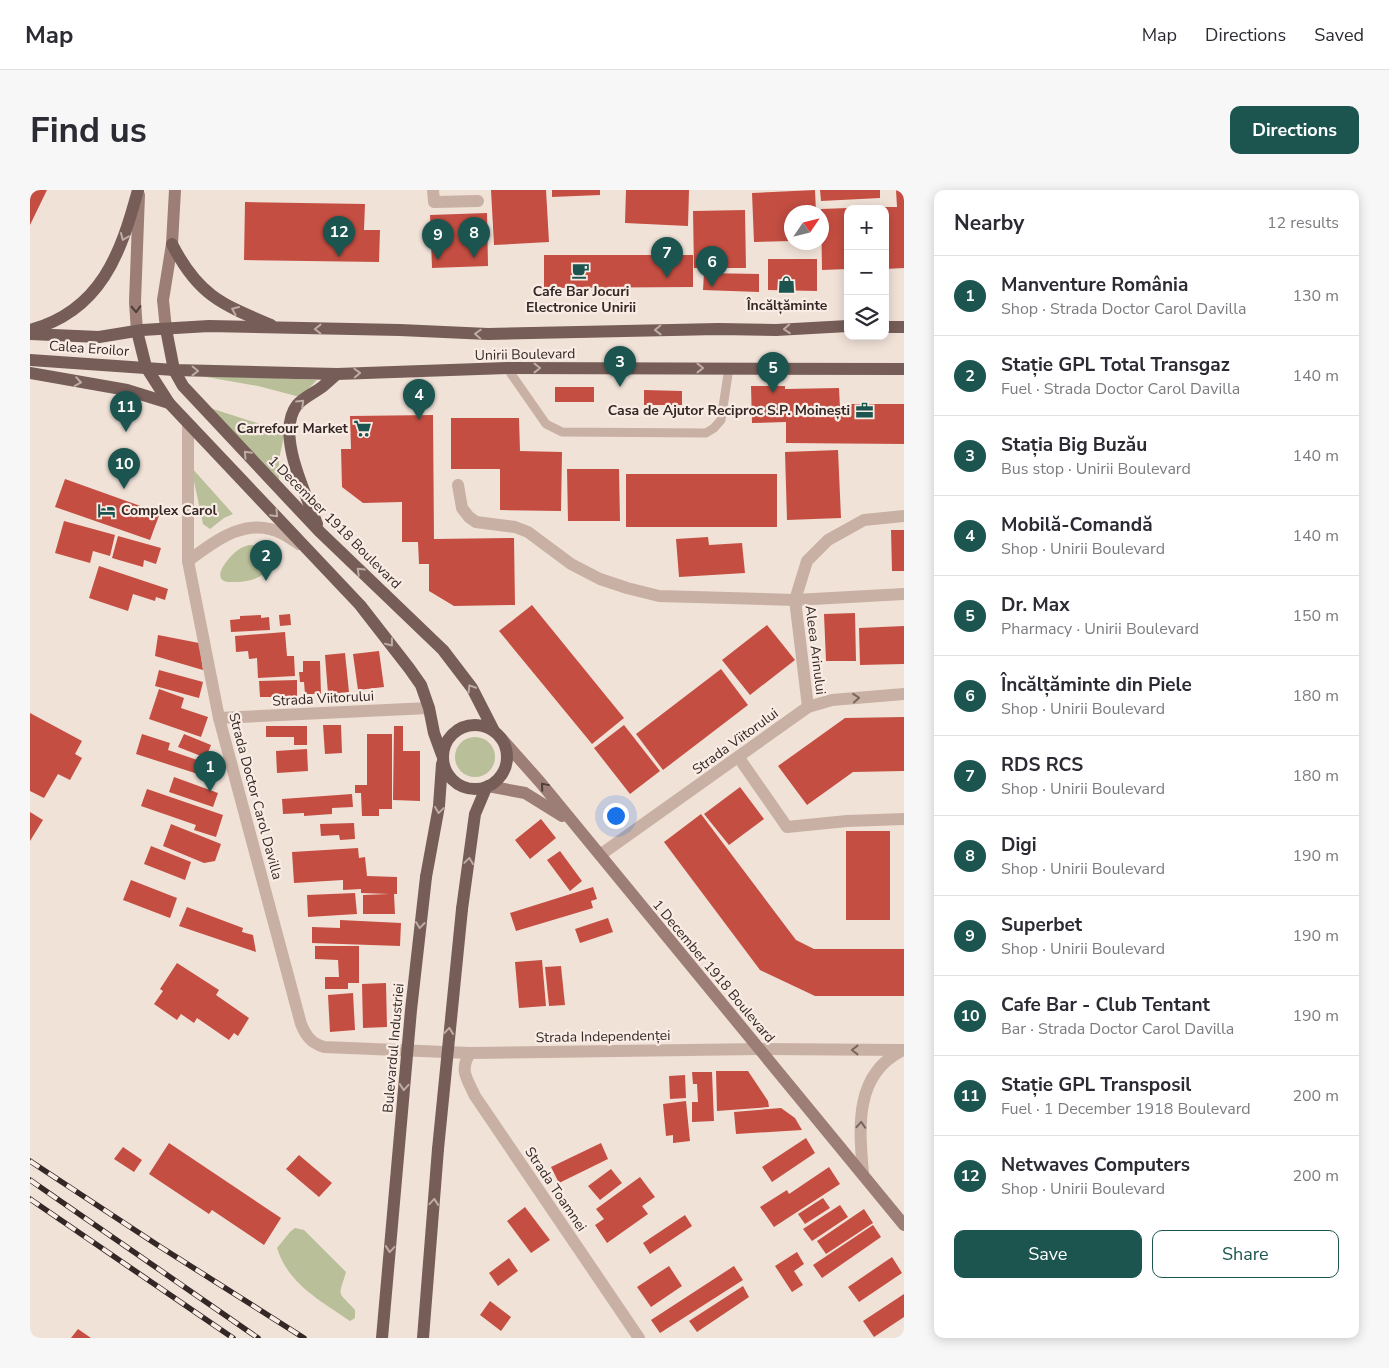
<!DOCTYPE html>
<html lang="en">
<head>
<meta charset="utf-8">
<style>
  :root { --surface:#fff; --page:#f7f7f7; --text:#2b2b33; --muted:#7c7c81; --line:#e1e1e2; --accent:#1c5550 }
  body { margin:0; font-family:"Nunito Sans",sans-serif; background:var(--page); color:var(--text) }
  .controls { position:absolute; right:15px; top:15px; display:grid; overflow:hidden; border-radius:10px; box-shadow:0 2px 12px #0003 }
  .controls button { width:45px; height:45px; display:grid; place-items:center; padding:0; border:0; border-bottom:1px solid var(--line); background:var(--surface); color:var(--text); font:25px sans-serif }
  .compass { position:absolute; left:754px; top:15px; width:45px; height:45px; border-radius:50%; background:var(--surface); box-shadow:0 2px 12px #0003; rotate:55deg }
  .you { position:absolute; left:585px; top:625px; width:18px; height:18px; margin:-12px; border:4px solid #fff; border-radius:50%; background:#1a73e8; box-shadow:0 0 0 8px #1a73e833 }
  .badge { display:grid; place-items:center; width:32px; height:32px; border-radius:50%; background:var(--accent); color:#fff; font-size:16px; font-weight:700 }
  .pin { position:absolute; translate:-50% -41px; filter:drop-shadow(0 1px 2px #0008) }
  .pin::after { content:''; position:absolute; top:26px; width:18px; height:15px; background:inherit; clip-path:polygon(0 0,100% 0,50% 100%) }
  .list { margin:0; padding:0; list-style:none }
  h2 { display:flex; justify-content:space-between; align-items:center; height:65px; margin:0; padding:0 20px; font-size:21px }
  h2 small { font-size:16px; font-weight:400; color:var(--muted) }
  .list li { display:grid; grid-template-columns:32px 1fr auto; gap:15px; align-items:center; box-sizing:border-box; height:80px; padding:0 20px; border-top:1px solid var(--line) }
  .list b { display:block; font-size:19px; white-space:nowrap }
  .list p { margin:0; font-size:16px; white-space:nowrap; color:var(--muted) }
  .list em { font-size:16px; font-style:normal; color:var(--muted) }
  .actions { display:flex; gap:10px; padding:15px 20px }
  .actions a { flex:1; padding:11px 0; border:1px solid var(--accent); border-radius:10px; text-align:center; font-size:18px; color:var(--accent) }
  .actions .main { background:var(--accent); color:#fff }
  .icon { flex:none; width:28px; height:28px; fill:none; stroke:currentColor; stroke-width:2; stroke-linecap:round; stroke-linejoin:round }
  .map { position:relative; flex:none; width:874px; height:1148px; overflow:hidden; border-radius:10px }
  header { display:flex; align-items:center; gap:30px; box-sizing:border-box; height:70px; padding:0 25px; background:var(--surface); border-bottom:1px solid var(--line) }
  header strong { font-size:24px }
  nav { display:flex; gap:28px; margin-inline-start:auto; font-size:18px }
  .intro { display:flex; align-items:center; justify-content:space-between; box-sizing:border-box; height:120px; padding:0 30px }
  h1 { margin:0; font-size:35px }
  .button { padding:12px 22px; border-radius:10px; background:var(--accent); color:#fff; font-size:18px; font-weight:700 }
  main { display:flex; gap:30px; padding:0 30px }
  aside { flex:1; background:var(--surface); border-radius:10px; box-shadow:0 2px 12px #0003 }
  .map>svg:first-child { display:block }
  .green { fill:#b8bf99 }
  .building { fill:#c54e42 }
  .lines { fill:none; stroke-linecap:round; stroke-linejoin:round }
  .lane { stroke:#c9b0a5; stroke-width:9 }
  .street { stroke:#c9b0a5; stroke-width:12 }
  .secondary { stroke:#9c7e76; stroke-width:12 }
  .primary { stroke:#765d57; stroke-width:12 }
  .rail-casing { stroke:#342826; stroke-width:5.5 }
  .rail { stroke:#f9ece4; stroke-width:4; stroke-dasharray:11; stroke-linecap:butt }
  .primary-bridge { stroke:#765d57; stroke-width:12 }
  .oneway { stroke:#beaca5 }
  .oneway2 { stroke:#4e3e3a }
  .oneway3 { stroke:#77655f }
  .labels { text-anchor:middle; stroke-width:4.5; stroke-linejoin:round; paint-order:stroke }
  .poi-label { font-size:14px; font-weight:bold; fill:#342826; stroke:#f9ece4 }
  .street-label { font-size:14px; fill:#342826; stroke:#f9ece4 }
</style>
</head>
<body>
<header>
<strong>Map</strong>
<nav><a>Map</a><a>Directions</a><a>Saved</a></nav>
</header>
<div class="intro"><h1>Find us</h1><a class="button">Directions</a></div>
<main>
<div class="map">
<svg width="874" height="1148" viewBox="0 0 874 1148">
  <rect width="100%" height="100%" fill="#f1e2d8"/>
  <g class="green">
    <polygon points="159,184 287,190 270,207 228,196"/>
    <polygon points="180,218 255,242 249,269 249,290"/>
    <polygon points="161,277 203,324 194,328 180,339 173,334"/>
    <path d="M219 355C233 355 239 363 248 373 234 386 222 393 202 392 200 392 196 392 194 391 182 385 202 364 208 360 212 357 216 356 219 355Z"/>
    <circle cx="445" cy="567" r="20"/>
    <path d="M265 1038 274 1040 316 1082C308 1109 307 1100 325 1120V1128L320 1131C291 1111 258 1094 247 1058L260 1042Z"/>
  </g>
  <g class="building">
    <polygon points="0,0 17,0 0,35"/>
    <polygon points="461,0 516,0 519,52 464,55"/>
    <polygon points="522,0 570,0 570,5 522,7"/>
    <polygon points="596,0 659,0 658,36 595,33"/>
    <polygon points="785,0 786,22 762,22 762,51 724,52 722,3"/>
    <polygon points="790,0 850,0 850,8 791,11"/>
    <polygon points="866,0 874,0 874,78 855,79 855,17 867,17"/>
    <polygon points="215,12 335,14 334,40 350,40 349,72 214,70"/>
    <polygon points="818,18 818,79 792,80 791,19"/>
    <polygon points="715,20 716,78 664,78 663,21"/>
    <polygon points="457,23 458,76 402,78 400,25"/>
    <polygon points="514,65 663,65 663,97 514,98"/>
    <polygon points="738,69 787,69 787,101 738,100"/>
    <polygon points="674,83 729,84 729,102 673,100"/>
    <polygon points="721,196 755,196 755,199 809,198 810,218 821,218 821,214 874,214 874,254 756,253 756,232 722,233"/>
    <rect x="525" y="197" width="39" height="15"/>
    <polygon points="614,200 652,201 652,215 614,215"/>
    <polygon points="403,225 404,349 484,348 485,415 424,416 399,401 399,374 389,374 388,352 372,352 372,312 333,313 312,297 311,259 321,259 320,226"/>
    <polygon points="421,228 489,228 490,261 532,262 531,321 470,320 470,279 421,279"/>
    <polygon points="808,260 811,328 757,330 755,262"/>
    <polygon points="537,279 589,279 590,331 538,331"/>
    <rect x="596" y="284" width="151" height="53"/>
    <polygon points="35,289 130,323 120,350 25,317"/>
    <polygon points="34,331 85,345 80,366 63,361 60,373 25,363"/>
    <polygon points="861,340 874,340 874,381 862,381"/>
    <polygon points="88,346 131,358 126,374 114,370 113,377 82,368"/>
    <polygon points="678,347 679,355 712,353 715,383 649,387 646,349"/>
    <polygon points="69,376 138,399 135,410 126,407 125,411 103,404 98,421 59,408"/>
    <polygon points="502,415 594,528 562,554 469,441"/>
    <polygon points="825,423 826,471 796,471 794,424"/>
    <polygon points="260,424 261,435 250,436 249,425"/>
    <polygon points="231,425 231,428 239,427 240,440 201,442 200,430 210,429 210,426"/>
    <polygon points="737,435 765,470 720,505 692,470"/>
    <polygon points="874,436 874,474 830,475 829,438"/>
    <polygon points="255,442 257,466 264,466 265,486 228,488 227,468 219,469 218,461 206,462 205,446"/>
    <polygon points="128,445 169,453 173,480 125,466"/>
    <polygon points="349,461 354,497 328,500 323,464"/>
    <polygon points="315,463 319,502 298,504 295,465"/>
    <polygon points="273,471 290,471 291,504 275,504 274,492 270,492 269,482 273,482"/>
    <polygon points="691,479 718,515 633,580 606,544"/>
    <polygon points="129,480 173,492 169,508 125,496"/>
    <polygon points="267,490 267,507 230,507 229,491"/>
    <polygon points="129,499 154,508 151,518 178,527 171,547 119,529"/>
    <polygon points="0,523 52,551 45,564 52,568 40,590 28,584 14,608 0,601"/>
    <polygon points="874,527 874,581 823,582 777,615 748,576 815,528"/>
    <polygon points="293,535 311,535 312,563 295,564"/>
    <polygon points="594,535 630,581 600,604 564,558"/>
    <polygon points="236,536 277,536 277,555 264,555 264,547 236,547"/>
    <polygon points="364,536 373,536 373,561 390,561 390,611 363,610"/>
    <polygon points="112,544 140,553 138,560 176,573 171,585 106,564"/>
    <polygon points="154,544 181,555 176,568 148,557"/>
    <polygon points="337,544 362,544 362,619 349,619 349,626 332,626 331,603 325,603 325,595 337,595"/>
    <polygon points="277,559 278,581 247,583 246,561"/>
    <polygon points="144,587 188,603 183,617 139,602"/>
    <polygon points="710,597 734,629 699,655 674,624"/>
    <polygon points="117,599 193,625 186,647 164,640 166,635 111,616"/>
    <polygon points="322,604 323,617 302,618 302,624 274,626 274,623 253,624 252,609"/>
    <polygon points="0,622 13,630 0,651"/>
    <polygon points="671,624 766,750 784,759 874,759 874,806 785,806 730,780 634,652"/>
    <polygon points="511,629 526,648 500,669 485,650"/>
    <polygon points="324,633 325,649 310,650 309,645 291,646 290,634"/>
    <polygon points="141,634 191,654 185,671 174,673 133,656"/>
    <rect x="816" y="641" width="44" height="89"/>
    <polygon points="121,656 161,672 155,690 114,674"/>
    <polygon points="328,658 329,668 335,667 337,686 367,687 367,704 364,704 365,724 333,724 333,705 359,704 331,703 331,699 313,700 313,690 264,693 262,662"/>
    <polygon points="530,661 552,691 540,701 517,670"/>
    <polygon points="101,690 147,708 140,728 93,710"/>
    <polygon points="563,697 567,709 561,711 563,718 486,741 480,723"/>
    <polygon points="325,703 327,724 278,727 277,705"/>
    <polygon points="157,717 213,738 212,742 223,745 226,762 149,736"/>
    <polygon points="578,728 583,742 550,753 545,739"/>
    <polygon points="310,730 371,733 370,756 282,753 282,737 310,738"/>
    <polygon points="285,756 329,756 329,793 318,793 318,799 295,799 295,787 309,787 308,770 285,769"/>
    <polygon points="512,770 516,816 489,818 485,772"/>
    <polygon points="147,773 189,800 186,805 219,828 208,846 204,843 199,850 167,828 164,833 151,824 147,830 124,814 133,801 130,799"/>
    <polygon points="531,776 535,815 519,816 515,777"/>
    <polygon points="356,793 357,837 333,838 332,794"/>
    <polygon points="323,803 325,840 300,842 298,805"/>
    <polygon points="686,881 718,881 738,911 739,917 687,921"/>
    <polygon points="662,882 682,882 684,931 662,932 662,912 668,912 667,894 663,894"/>
    <polygon points="655,885 656,908 640,909 639,886"/>
    <polygon points="656,911 660,951 643,953 643,945 636,946 633,914"/>
    <polygon points="751,918 765,928 772,940 706,944 704,922"/>
    <polygon points="776,948 785,963 742,992 732,977"/>
    <polygon points="139,953 251,1028 234,1055 182,1020 179,1024 119,984"/>
    <polygon points="571,953 578,969 529,993 521,977"/>
    <polygon points="93,957 112,970 104,982 84,969"/>
    <polygon points="269,965 302,993 289,1007 256,979"/>
    <polygon points="799,977 810,994 744,1037 730,1017 757,1000 759,1004"/>
    <polygon points="581,979 592,993 570,1010 558,996"/>
    <polygon points="610,987 625,1007 612,1016 618,1024 577,1053 565,1035 574,1029 566,1019"/>
    <polygon points="793,1008 800,1018 775,1034 768,1024"/>
    <polygon points="810,1015 818,1027 782,1051 773,1039"/>
    <polygon points="495,1017 520,1050 501,1063 477,1031"/>
    <polygon points="834,1019 843,1033 796,1064 787,1051"/>
    <polygon points="655,1025 662,1036 620,1064 613,1053"/>
    <polygon points="843,1035 851,1047 792,1088 783,1075"/>
    <polygon points="767,1062 774,1074 764,1081 773,1095 762,1102 745,1076"/>
    <polygon points="862,1067 872,1083 829,1112 818,1097"/>
    <polygon points="479,1068 488,1081 468,1096 459,1083"/>
    <polygon points="639,1076 652,1096 621,1117 607,1097"/>
    <polygon points="704,1076 713,1090 630,1143 621,1130"/>
    <polygon points="713,1096 719,1107 667,1142 659,1131"/>
    <polygon points="874,1104 874,1127 844,1147 833,1131"/>
    <polygon points="460,1111 481,1127 471,1141 450,1125"/>
    <polygon points="48,1139 61,1148 41,1148"/>
  </g>
  <g class="lines">
    <polyline class="lane" points="477,178 516,234 532,242 676,243 684,238 691,230 699,178"/>
    <g class="street">
      <polyline points="403,0 404,12 448,11"/>
      <path d="M158 234V371L189 528 271 834C276 846 281 853 294 857L440 863 730 859 874 860"/>
      <polyline points="428,295 432,318 439,327 446,332 485,337 498,342 541,374 570,389 597,398 629,406 765,410 874,404"/>
      <path d="M158 371C185 351 217 325 253 344 259 347 264 351 269 354"/>
      <polyline points="778,517 765,410 777,371 798,350 834,330 874,326"/>
      <polyline points="189,528 399,518"/>
      <polyline points="709,568 757,637 817,631 874,629"/>
      <polyline points="570,665 778,517 802,510 874,504"/>
      <path d="M440 863C429 881 437 888 445 906L609 1148"/>
      <path d="M833 983C829 937 824 884 873 860"/>
    </g>
    <g class="secondary">
      <polyline points="136,139 133,110 142,54 145,0"/>
      <polyline points="107,141 105,112 109,5"/>
      <polyline points="470,547 510,592 874,1035"/>
      <polyline points="458,596 495,603 532,626"/>
    </g>
    <g class="primary">
      <path d="M142 54C168 105 191 114 241 135"/>
      <polyline points="855,137 874,137"/>
      <polyline points="136,139 144,180 153,196 289,341 413,460 442,498 464,541"/>
      <path d="M0 140C71 121 91 63 108 0"/>
      <polyline points="107,141 116,177 139,213 330,415 379,478 391,495 399,518 404,543 412,565"/>
      <polyline points="0,144 69,147 112,140 179,136 370,140 458,144 688,139 746,140 818,136"/>
      <polyline points="0,170 144,180 307,184 477,178 874,179"/>
      <polyline points="0,183 97,200 139,213"/>
      <path d="M287 334C276 304 245 243 267 215 273 208 284 203 292 197 297 193 302 188 307 184"/>
      <circle cx="445" cy="567" r="32"/>
      <polyline points="396,687 409,616 412,574"/>
      <polyline points="432,719 445,624 456,598"/>
      <polyline points="393,1148 408,959"/>
    </g>
    <defs>
      <g id="rail">
        <polyline points="0,971 129,1056 274,1148"/>
        <polyline points="0,990 228,1148"/>
        <polyline points="0,1009 203,1148"/>
      </g>
    </defs>
    <use href="#rail" class="rail-casing"/>
    <use href="#rail" class="rail"/>
    <g class="primary-bridge">
      <polyline points="408,959 432,719"/>
      <polyline points="352,1148 381,820 396,687"/>
    </g>
  </g>
  <defs><path id="oneway-chevron" d="M-2-3.5L2.5 0L-2 3.5" fill="none" stroke-width="1.6" stroke-linecap="round" stroke-linejoin="round" transform="scale(1.25)"/></defs>
  <g class="oneway">
    <use href="#oneway-chevron" transform="translate(94 47) rotate(113)"/>
    <use href="#oneway-chevron" transform="translate(205 120) rotate(-156)"/>
    <use href="#oneway-chevron" transform="translate(288 139) rotate(-179)"/>
    <use href="#oneway-chevron" transform="translate(757 139) rotate(176)"/>
    <use href="#oneway-chevron" transform="translate(628 140) rotate(179)"/>
    <use href="#oneway-chevron" transform="translate(448 144) rotate(-177)"/>
    <use href="#oneway-chevron" transform="translate(507 178)"/>
    <use href="#oneway-chevron" transform="translate(670 178)"/>
    <use href="#oneway-chevron" transform="translate(165 181) rotate(1)"/>
    <use href="#oneway-chevron" transform="translate(327 183) rotate(-2)"/>
    <use href="#oneway-chevron" transform="translate(48 192) rotate(9)"/>
    <use href="#oneway-chevron" transform="translate(271 213) rotate(-44)"/>
    <use href="#oneway-chevron" transform="translate(217 264) rotate(-133)"/>
    <use href="#oneway-chevron" transform="translate(245 324) rotate(46)"/>
    <use href="#oneway-chevron" transform="translate(330 381) rotate(-136)"/>
    <use href="#oneway-chevron" transform="translate(360 453) rotate(52)"/>
    <use href="#oneway-chevron" transform="translate(441 498) rotate(-122)"/>
    <use href="#oneway-chevron" transform="translate(409 620) rotate(98)"/>
    <use href="#oneway-chevron" transform="translate(439 671) rotate(-82)"/>
    <use href="#oneway-chevron" transform="translate(390 735) rotate(97)"/>
    <use href="#oneway-chevron" transform="translate(419 841) rotate(-84)"/>
    <use href="#oneway-chevron" transform="translate(374 897) rotate(95)"/>
    <use href="#oneway-chevron" transform="translate(404 1012) rotate(-85)"/>
    <use href="#oneway-chevron" transform="translate(360 1059) rotate(95)"/>
  </g>
  <g class="oneway2">
    <use href="#oneway-chevron" transform="translate(106 119) rotate(88)"/>
    <use href="#oneway-chevron" transform="translate(514 596) rotate(-130)"/>
  </g>
  <g class="oneway3">
    <use href="#oneway-chevron" transform="translate(826 508) rotate(-5)"/>
    <use href="#oneway-chevron" transform="translate(825 860) rotate(-180)"/>
    <use href="#oneway-chevron" transform="translate(831 935) rotate(-86)"/>
  </g>
  <defs>
    <symbol id="cafe-bare" viewBox="-9 -9 18 18"><path d="M-5.5-4.5H6V0H3Q3 3.5 0 3.5H-2.5Q-5.5 3.5-5.5 0ZM3-3.2v2h1.7v-2ZM-6 4.5H4V6H-6Z" fill="#1c5550" stroke="#f9ece4" stroke-width="2.5" paint-order="stroke"/></symbol>
    <symbol id="shop-bare" viewBox="-9 -9 18 18"><path d="M-5-2.5h2.3a2.7 3.5 0 0 1 5.4 0H5L5.5 6h-11ZM-1.5-2.5h3a1.5 2.3 0 0 0-3 0Z" fill="#1c5550" stroke="#f9ece4" stroke-width="2.5" paint-order="stroke"/></symbol>
    <symbol id="office-bare" viewBox="-9 -9 18 18"><path d="M-6-3h4V-5.5h4V-3h4V5H-6ZM-1-4.5V-3h2v-1.5ZM-6 0V1H6V0Z" fill="#1c5550" stroke="#f9ece4" stroke-width="2.5" paint-order="stroke"/></symbol>
    <symbol id="supermarket-bare" viewBox="-9 -9 18 18"><path d="M-6-5.5h2.5l.6 2H6L4.5 2H-2.5L-4.4-4H-6ZM-1.5 3.2a1.3 1.3 0 1 0 .1 0ZM3 3.2a1.3 1.3 0 1 0 .1 0Z" fill="#1c5550" stroke="#f9ece4" stroke-width="2.5" paint-order="stroke"/></symbol>
    <symbol id="hotel-bare" viewBox="-9 -9 18 18"><path d="M-6-4.5h1.5V1H6V5H4.5V3h-9V5H-6ZM-4 0a1.8 1.8 0 1 1 3.6 0ZM.5 0V-2.5h3Q6-2.5 6 0Z" fill="#1c5550" stroke="#f9ece4" stroke-width="2.5" paint-order="stroke"/></symbol>
  </defs>
  <g fill-rule="evenodd">
    <use href="#cafe-bare" x="538" y="68" width="25" height="25"/>
    <use href="#shop-bare" x="744" y="82" width="25" height="25"/>
    <use href="#office-bare" x="822" y="208" width="25" height="25"/>
    <use href="#supermarket-bare" x="320" y="226" width="25" height="25"/>
    <use href="#hotel-bare" x="64" y="308" width="25" height="25"/>
  </g>
  <g class="labels">
    <g class="poi-label">
      <text x="551" y="106">Cafe Bar Jocuri<tspan x="551" dy="16">Electronice Unirii</tspan></text>
      <text x="757" y="120">Încălțăminte</text>
      <text x="820" y="225" text-anchor="end">Casa de Ajutor Reciproc S.P. Moinești</text>
      <text x="318" y="243" text-anchor="end">Carrefour Market</text>
      <text x="91" y="325" text-anchor="start">Complex Carol</text>
    </g>
    <g class="street-label">
      <text transform="translate(59 158) rotate(4)" y="5">Calea Eroilor</text>
      <text transform="translate(495 164) rotate(-1)" y="5">Unirii Boulevard</text>
      <text transform="translate(305 332) rotate(45)" y="5">1 December 1918 Boulevard</text>
      <text transform="translate(786 460) rotate(83)" y="5">Aleea Arinului</text>
      <text transform="translate(293 508) rotate(-3)" y="5">Strada Viitorului</text>
      <text transform="translate(705 551) rotate(-36)" y="5">Strada Viitorului</text>
      <text transform="translate(226 606) rotate(75)" y="5">Strada Doctor Carol Davilla</text>
      <text transform="translate(684 781) rotate(50)" y="5">1 December 1918 Boulevard</text>
      <text transform="translate(573 846) rotate(-1)" y="5">Strada Independenței</text>
      <text transform="translate(363 858) rotate(-85)" y="5">Bulevardul Industriei</text>
      <text transform="translate(526 999) rotate(56)" y="5">Strada Toamnei</text>
    </g>
  </g>
</svg>
<div class="controls">
<button>+</button>
<button>−</button>
<button><svg class="icon" aria-label="layers" viewBox="0 0 24 24"><path d="M12 4l9 5-9 5-9-5zM3 14l9 5 9-5"/></svg></button>
</div>
<svg class="compass" viewBox="-18 -18 36 36"><path d="M0-13l5 13h-10z" fill="#e53935"/><path d="M0 13l5-13h-10z" fill="#7c7c81"/></svg>
<div class="you"></div>
<div class="pin badge" style="left:180px;top:602px">1</div>
<div class="pin badge" style="left:236px;top:391px">2</div>
<div class="pin badge" style="left:590px;top:197px">3</div>
<div class="pin badge" style="left:389px;top:230px">4</div>
<div class="pin badge" style="left:743px;top:203px">5</div>
<div class="pin badge" style="left:682px;top:97px">6</div>
<div class="pin badge" style="left:637px;top:88px">7</div>
<div class="pin badge" style="left:444px;top:68px">8</div>
<div class="pin badge" style="left:408px;top:70px">9</div>
<div class="pin badge" style="left:94px;top:299px">10</div>
<div class="pin badge" style="left:96px;top:242px">11</div>
<div class="pin badge" style="left:309px;top:67px">12</div>
</div>
<aside>
<h2>Nearby<small>12 results</small></h2>
<ul class="list">
<li><span class="badge">1</span><div><b>Manventure România</b><p>Shop · Strada Doctor Carol Davilla</p></div><em>130 m</em></li>
<li><span class="badge">2</span><div><b>Stație GPL Total Transgaz</b><p>Fuel · Strada Doctor Carol Davilla</p></div><em>140 m</em></li>
<li><span class="badge">3</span><div><b>Stația Big Buzău</b><p>Bus stop · Unirii Boulevard</p></div><em>140 m</em></li>
<li><span class="badge">4</span><div><b>Mobilă-Comandă</b><p>Shop · Unirii Boulevard</p></div><em>140 m</em></li>
<li><span class="badge">5</span><div><b>Dr. Max</b><p>Pharmacy · Unirii Boulevard</p></div><em>150 m</em></li>
<li><span class="badge">6</span><div><b>Încălțăminte din Piele</b><p>Shop · Unirii Boulevard</p></div><em>180 m</em></li>
<li><span class="badge">7</span><div><b>RDS RCS</b><p>Shop · Unirii Boulevard</p></div><em>180 m</em></li>
<li><span class="badge">8</span><div><b>Digi</b><p>Shop · Unirii Boulevard</p></div><em>190 m</em></li>
<li><span class="badge">9</span><div><b>Superbet</b><p>Shop · Unirii Boulevard</p></div><em>190 m</em></li>
<li><span class="badge">10</span><div><b>Cafe Bar - Club Tentant</b><p>Bar · Strada Doctor Carol Davilla</p></div><em>190 m</em></li>
<li><span class="badge">11</span><div><b>Stație GPL Transposil</b><p>Fuel · 1 December 1918 Boulevard</p></div><em>200 m</em></li>
<li><span class="badge">12</span><div><b>Netwaves Computers</b><p>Shop · Unirii Boulevard</p></div><em>200 m</em></li>
</ul>
<div class="actions"><a class="main">Save</a><a>Share</a></div>
</aside>
</main>
</body>
</html>
